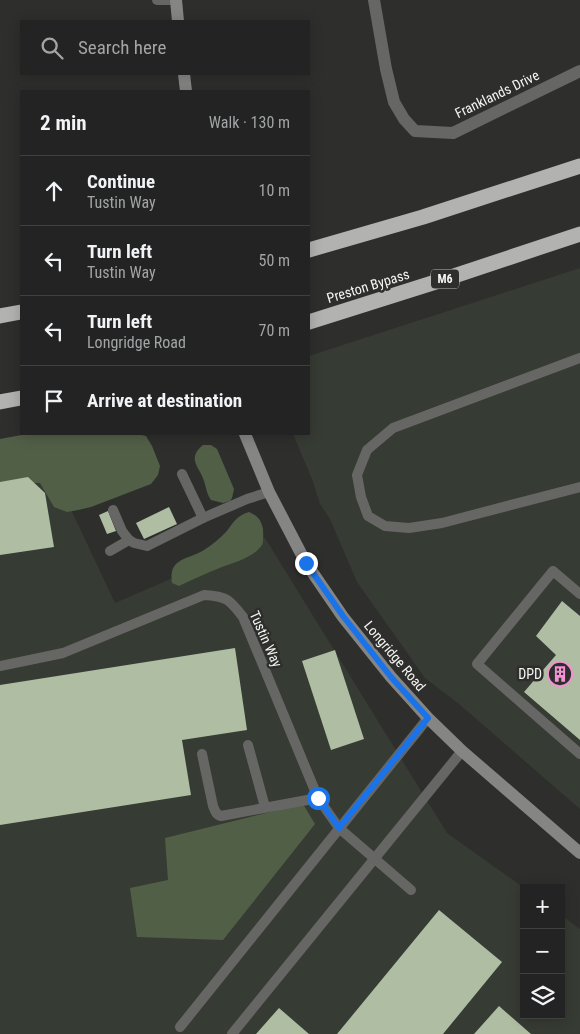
<!DOCTYPE html>
<html lang="en">
<head>
<meta charset="utf-8">
<style>
  :root { --surface:#222322; --page:#2a2b2a; --text:#f1f3f6; --muted:#a2a4a5; --line:#3f4040 }
  body { margin:0; font-family:"Roboto Condensed",sans-serif; background:var(--page); color:var(--text) }
  .controls { position:absolute; right:15px; bottom:15px; display:grid; overflow:hidden; border-radius:0px; box-shadow:0 2px 12px #0003 }
  .controls button { width:45px; height:45px; display:grid; place-items:center; padding:0; border:0; border-bottom:1px solid var(--line); background:var(--surface); color:var(--text); font:25px sans-serif }
  .stop { position:absolute; width:15px; height:15px; margin:-11px; border:4px solid #1a73e8; border-radius:50%; background:#fff }
  .stop.end { background:#1a73e8; border-color:#fff; box-shadow:0 1px 5px #0008 }
  .list { margin:0; padding:0; list-style:none }
  h2 { display:flex; justify-content:space-between; align-items:center; height:65px; margin:0; padding:0 20px; font-size:21px }
  h2 small { font-size:16px; font-weight:400; color:var(--muted) }
  .list li { display:grid; grid-template-columns:32px 1fr auto; gap:15px; align-items:center; box-sizing:border-box; height:70px; padding:0 20px; border-top:1px solid var(--line) }
  .list b { display:block; font-size:19px; white-space:nowrap }
  .list p { margin:0; font-size:16px; white-space:nowrap; color:var(--muted) }
  .list em { font-size:16px; font-style:normal; color:var(--muted) }
  .icon { flex:none; width:28px; height:28px; fill:none; stroke:currentColor; stroke-width:2; stroke-linecap:round; stroke-linejoin:round }
  .map { position:relative; flex:none; width:580px; height:1034px; overflow:hidden }
  .search { position:absolute; background:var(--surface); box-shadow:0 2px 12px #0003; left:20px; top:20px; width:290px; height:55px; display:flex; align-items:center; gap:12px; box-sizing:border-box; padding:0 18px; border-radius:0px; color:var(--muted); font-size:19px }
  .panel { position:absolute; background:var(--surface); box-shadow:0 2px 12px #0003; left:20px; top:90px; width:290px; height:345px; border-radius:0px }
  .map>svg:first-child { display:block }
  .built { fill:#363b33 }
  .forest { fill:#525f47 }
  .building { fill:#afbda3 }
  .lines { fill:none; stroke-linecap:round; stroke-linejoin:round }
  .service { stroke:#666765; stroke-width:10 }
  .minor { stroke:#666765; stroke-width:12 }
  .secondary { stroke:#858684; stroke-width:12 }
  .motorway { stroke:#b2b3b0; stroke-width:15 }
  .route { stroke:#1a73e8; stroke-width:6 }
  .labels { text-anchor:middle; stroke-width:5; stroke-linejoin:round; paint-order:stroke }
  .shield { fill:#2e2f2d; stroke:#b9bab8; stroke-width:1 }
  .shield-label { font-size:12px; font-weight:bold; fill:#f4f5f3 }
  .street-label { font-size:14px; fill:#f4f5f3; stroke:#2e2f2d }
  .poi-label { font-size:14px; fill:#f4f5f3; stroke:#2e2f2d; text-anchor:end }
</style>
</head>
<body>
<div class="map">
<svg width="580" height="1034" viewBox="0 0 580 1034">
  <rect width="100%" height="100%" fill="#2e2f2d"/>
  <g class="built">
    <polygon points="580,268 580,809 459,704 425,678 357,582 330,519 320,504 312,479 293,434 309,434 309,356"/>
    <polygon points="43,450 115,603 265,538 447,833 524,888 524,1015 561,1015 561,915 580,929 580,1034 0,1034 0,457"/>
  </g>
  <g class="forest">
    <polygon points="27,434 137,434 146,436 152,446 160,466 158,475 151,484 91,507 78,510 67,512 54,507 40,483 0,482 0,439"/>
    <path d="M203 445H211L217 449 234 489 232 498 230 501 223 503 211 500C206 492 207 490 204 481 200 467 186 459 203 445Z"/>
    <path d="M249 512C258 516 261 520 263 529 263 534 264 540 262 545 254 557 235 562 222 567 207 573 193 579 179 586L172 583C171 576 171 569 176 564 183 557 195 556 204 550 212 545 220 538 226 532 234 522 236 516 249 512Z"/>
    <polygon points="303,804 315,824 223,940 137,937 130,888 168,880 165,838"/>
  </g>
  <g class="building">
    <polygon points="28,477 45,493 54,547 0,555 0,482"/>
    <polygon points="169,507 177,524 144,539 136,523"/>
    <polygon points="108,511 116,531 107,534 99,515"/>
    <polygon points="562,601 580,616 580,740 524,692 556,655 536,636"/>
    <polygon points="235,648 247,730 182,740 191,795 0,825 0,685"/>
    <polygon points="335,650 364,739 331,750 302,661"/>
    <polygon points="439,910 502,962 443,1034 337,1034"/>
    <polygon points="499,1006 531,1034 474,1034"/>
    <polygon points="279,1008 309,1034 256,1034"/>
  </g>
  <g class="lines">
    <g class="service">
      <polyline points="157,0 176,0"/>
      <polyline points="580,358 393,428 367,450 357,475 361,497 368,516 385,526 409,528 442,523 580,487"/>
      <polyline points="182,474 203,518"/>
      <polyline points="113,510 122,531 129,540 134,543 147,546 203,518 247,499 269,492"/>
      <polyline points="110,551 129,540"/>
      <polyline points="580,594 553,571 477,664 580,754"/>
      <path d="M0 666 63 653 204 595C227 596 230 600 243 617L318 798 339 828 411 890"/>
      <polyline points="248,745 265,807"/>
      <path d="M202 754 213 806C215 811 216 815 221 816L318 798"/>
      <polyline points="180,1027 428,718"/>
      <polyline points="232,1034 462,751"/>
    </g>
    <polyline class="minor" points="374,0 386,69 394,102 404,119 415,131 453,133 580,71"/>
    <g class="secondary">
      <polyline points="176,0 178,21"/>
      <polyline points="184,74 186,91"/>
      <polyline points="245,434 269,492 306,563 343,617 391,677 428,718 462,751 580,853"/>
    </g>
    <g class="motorway">
      <polyline points="309,250 423,217 580,166"/>
      <polyline points="0,316 21,312"/>
      <polyline points="309,322 442,280 580,234"/>
      <polyline points="0,402 21,398"/>
    </g>
  </g>
  <g class="lines">
    <polyline class="route" points="306,563 343,616 391,677 428,718 339,828 318,798"/>
  </g>
  <defs>
    <symbol id="building-ring" viewBox="-11 -11 22 22"><circle r="9.5" fill="#2e2f2d" stroke="#f491d4" stroke-width="1.5"/><path d="M-4-6H4V6H1V3H-1V6H-4ZM-2.5-4.3h1.7v1.8h-1.7ZM.8-4.3h1.7v1.8H.8ZM-2.5-1h1.7V.8h-1.7ZM.8-1h1.7V.8H.8Z" fill="#f491d4"/></symbol>
  </defs>
  <g fill-rule="evenodd">
    <use href="#building-ring" x="546" y="660" width="28" height="28"/>
  </g>
  <g class="labels">
    <rect class="shield" x="431" y="269.5" width="28" height="19" rx="4"/>
    <g class="shield-label">
      <text x="445" y="283">M6</text>
    </g>
    <g class="street-label">
      <text transform="translate(497 94) rotate(-26)" y="5">Franklands Drive</text>
      <text transform="translate(368 286) rotate(-17)" y="5">Preston Bypass</text>
      <text transform="translate(266 639) rotate(66)" y="5">Tustin Way</text>
      <text transform="translate(395 656) rotate(50)" y="5">Longridge Road</text>
    </g>
    <g class="poi-label">
      <text x="542" y="679">DPD</text>
    </g>
  </g>
</svg>
<div class="controls">
<button>+</button>
<button>−</button>
<button><svg class="icon" aria-label="layers" viewBox="0 0 24 24"><path d="M12 4l9 5-9 5-9-5zM3 14l9 5 9-5"/></svg></button>
</div>
<div class="stop" style="left:318px;top:798px"></div>
<div class="stop end" style="left:306px;top:563px"></div>
<div class="search"><svg class="icon" aria-label="search" viewBox="0 0 24 24"><circle cx="10" cy="10" r="6"/><path d="M15 15l6 6"/></svg>Search here</div>
<section class="panel">
<h2>2 min<small>Walk · 130 m</small></h2>
<ul class="list">
<li><svg class="icon" aria-label="ahead" viewBox="0 0 24 24"><path d="M12 20V5M6 11l6-6 6 6"/></svg><div><b>Continue</b><p>Tustin Way</p></div><em>10 m</em></li>
<li><svg class="icon" aria-label="left" viewBox="0 0 24 24"><path d="M17 20v-9H6M10 6l-5 5 5 5"/></svg><div><b>Turn left</b><p>Tustin Way</p></div><em>50 m</em></li>
<li><svg class="icon" aria-label="left" viewBox="0 0 24 24"><path d="M17 20v-9H6M10 6l-5 5 5 5"/></svg><div><b>Turn left</b><p>Longridge Road</p></div><em>70 m</em></li>
<li><svg class="icon" aria-label="arrive" viewBox="0 0 24 24"><path d="M6 21V4h12l-3 4 3 4H6"/></svg><div><b>Arrive at destination</b></div></li>
</ul>
</section>
</div>
</body>
</html>
